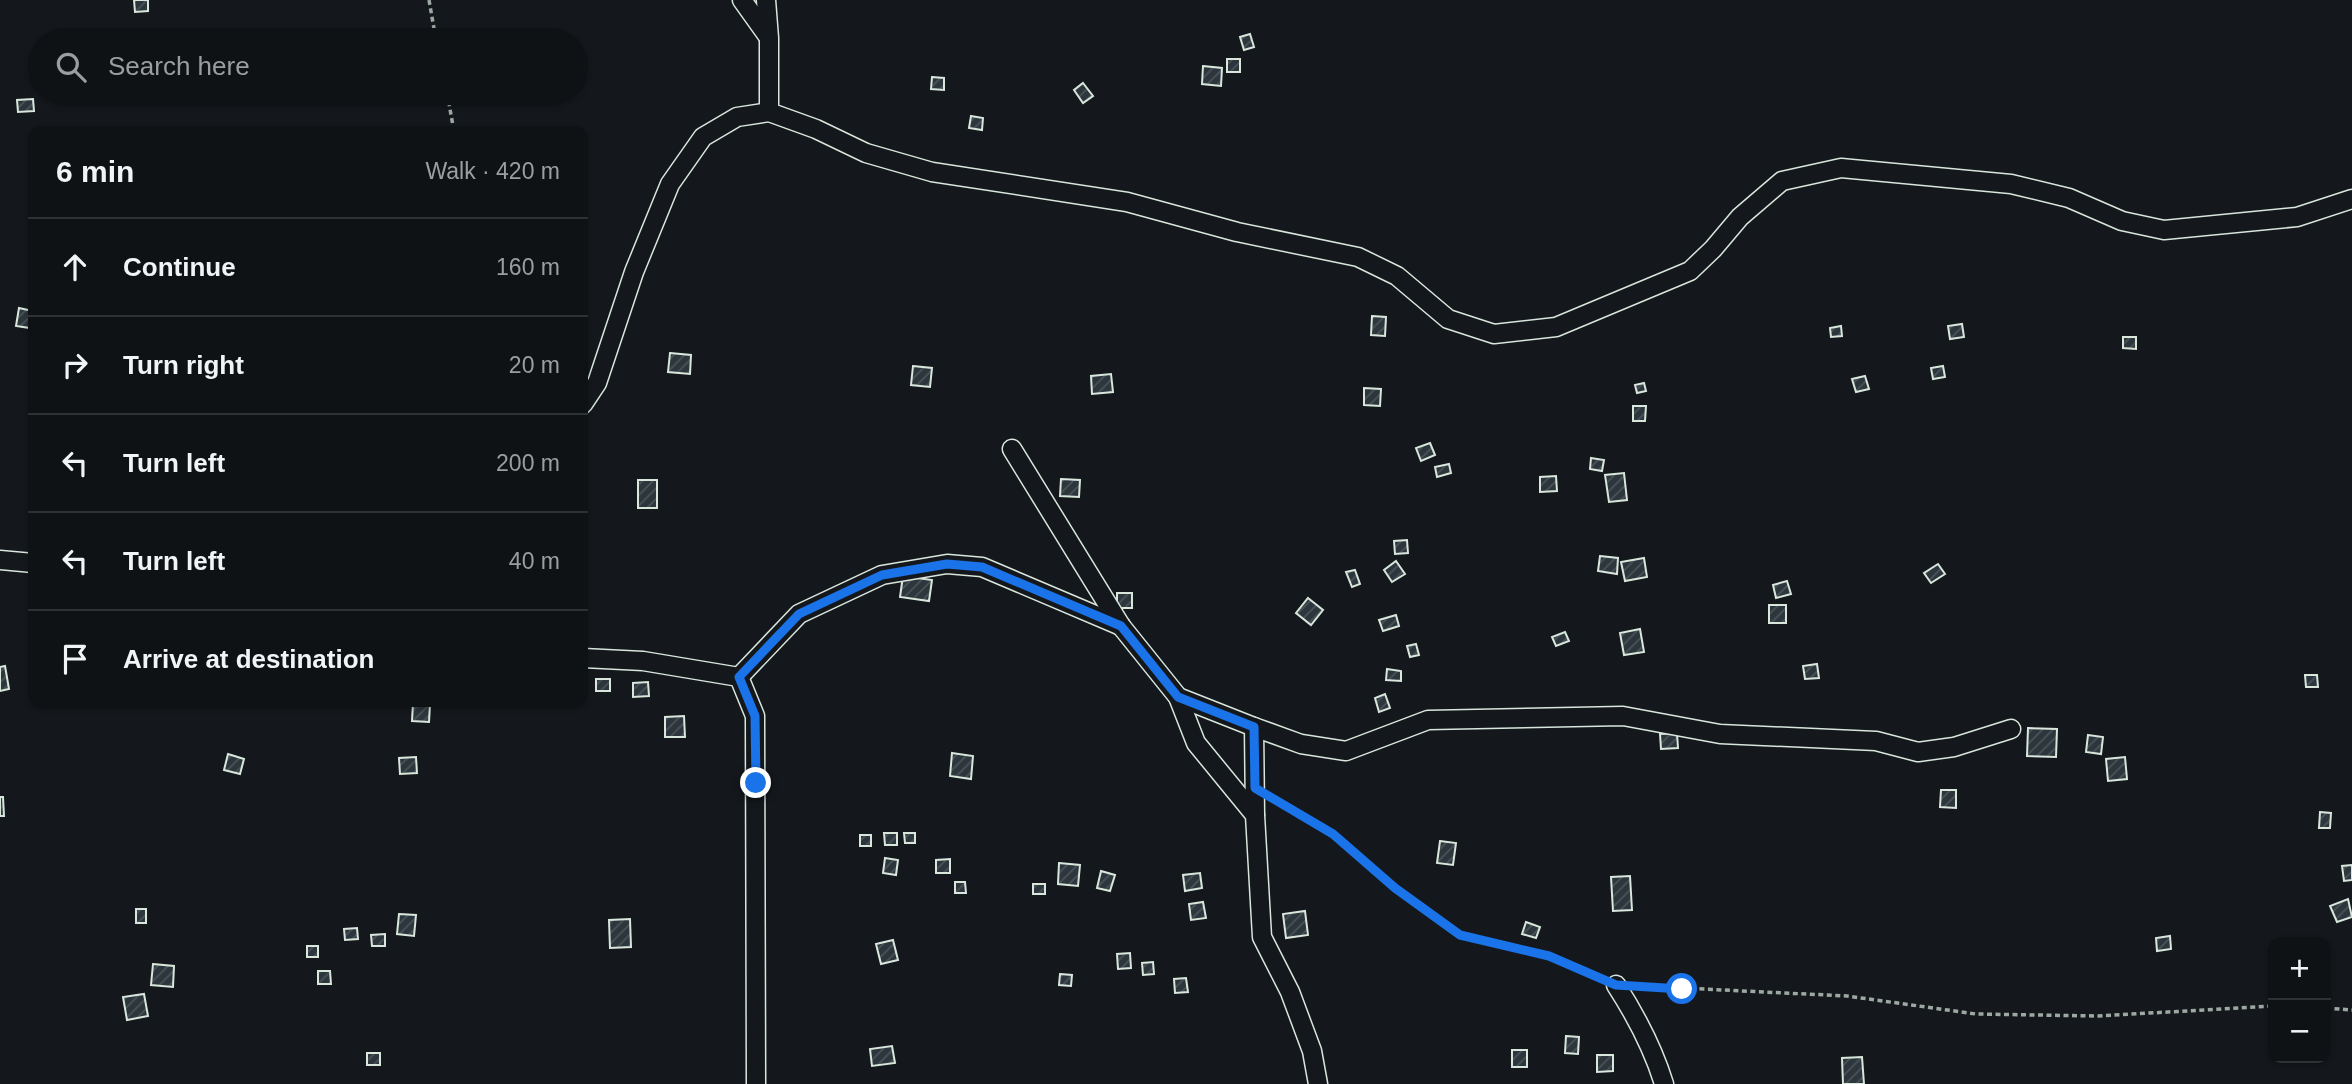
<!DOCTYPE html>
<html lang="en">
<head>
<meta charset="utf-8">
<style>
  :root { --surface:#0f1215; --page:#1d2022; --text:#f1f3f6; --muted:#9b9ea0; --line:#2f3234 }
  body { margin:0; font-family:Helvetica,sans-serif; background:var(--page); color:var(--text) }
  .controls { position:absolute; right:21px; bottom:21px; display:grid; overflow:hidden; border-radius:14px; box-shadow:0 2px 5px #0004 }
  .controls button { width:63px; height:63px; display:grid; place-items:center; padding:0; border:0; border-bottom:2px solid var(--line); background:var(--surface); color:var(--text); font:35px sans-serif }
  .stop { position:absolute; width:21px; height:21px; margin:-16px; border:5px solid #1a73e8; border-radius:50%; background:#fff }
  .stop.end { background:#1a73e8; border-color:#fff; box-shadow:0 2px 7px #0008 }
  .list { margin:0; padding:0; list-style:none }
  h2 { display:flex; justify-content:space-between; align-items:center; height:91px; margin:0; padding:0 28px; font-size:30px }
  h2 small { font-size:23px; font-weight:400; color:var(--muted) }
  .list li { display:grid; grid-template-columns:46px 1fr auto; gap:21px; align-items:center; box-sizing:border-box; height:98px; padding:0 28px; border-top:2px solid var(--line) }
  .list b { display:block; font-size:26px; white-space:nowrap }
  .list em { font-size:23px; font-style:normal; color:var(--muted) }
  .icon { flex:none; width:38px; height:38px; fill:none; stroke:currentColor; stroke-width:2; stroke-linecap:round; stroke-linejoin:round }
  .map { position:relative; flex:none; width:2352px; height:1084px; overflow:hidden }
  .search { position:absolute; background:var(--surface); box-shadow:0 2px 5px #0004; left:28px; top:28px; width:560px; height:77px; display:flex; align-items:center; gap:18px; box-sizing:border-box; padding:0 24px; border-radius:38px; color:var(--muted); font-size:26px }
  .panel { position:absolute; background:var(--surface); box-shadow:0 2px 5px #0004; left:28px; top:126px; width:560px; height:581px; border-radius:14px }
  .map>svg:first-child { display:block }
  .building { fill:url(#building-hatch); stroke:#d8e6dc; stroke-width:2 }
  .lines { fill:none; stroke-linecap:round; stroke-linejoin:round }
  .street-casing { stroke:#d8e6dc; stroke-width:21 }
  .path { stroke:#9da8a2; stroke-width:3.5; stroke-dasharray:5 3.5; stroke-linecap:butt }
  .street { stroke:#14181c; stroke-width:18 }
  .route { stroke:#1a73e8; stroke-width:9 }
</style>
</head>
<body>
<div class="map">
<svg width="2352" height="1084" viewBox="0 0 2352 1084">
  <defs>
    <pattern id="building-hatch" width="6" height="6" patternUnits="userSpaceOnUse" patternTransform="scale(1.75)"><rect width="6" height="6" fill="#2c363c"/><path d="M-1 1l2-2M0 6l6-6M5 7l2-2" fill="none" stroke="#4a5358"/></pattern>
  </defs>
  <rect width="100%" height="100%" fill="#14181c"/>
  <g class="building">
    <polygon points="134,0 148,0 148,11 135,12"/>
    <polygon points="1250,34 1254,47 1244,50 1240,37"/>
    <rect x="1227" y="59" width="13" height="13"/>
    <polygon points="1203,66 1222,68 1221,86 1202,84"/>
    <polygon points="932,77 944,78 944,90 931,89"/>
    <polygon points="1083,83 1093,96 1083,103 1074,90"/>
    <polygon points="33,99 34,111 18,112 17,100"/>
    <polygon points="971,116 983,118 982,130 969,128"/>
    <polygon points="19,308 33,311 30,328 16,326"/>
    <polygon points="1372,316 1386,317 1385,336 1371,335"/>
    <polygon points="1962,324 1964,337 1950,339 1948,326"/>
    <polygon points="1841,326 1842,336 1831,337 1830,328"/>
    <polygon points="2123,337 2136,337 2136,349 2123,348"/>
    <polygon points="670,353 691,355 690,374 668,372"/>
    <polygon points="913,366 932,368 930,387 911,385"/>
    <polygon points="1943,366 1945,377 1933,379 1931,368"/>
    <polygon points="1111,374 1113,392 1092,394 1091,376"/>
    <polygon points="1865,376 1869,389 1856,392 1852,379"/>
    <polygon points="1644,383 1646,391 1637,393 1635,385"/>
    <polygon points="1364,388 1381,389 1380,406 1364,405"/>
    <polygon points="1633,406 1646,406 1645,421 1633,421"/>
    <polygon points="1430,443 1435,455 1421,461 1416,448"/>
    <polygon points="1591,458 1604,460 1602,471 1590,469"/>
    <polygon points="1449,464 1451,473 1437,477 1435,467"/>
    <polygon points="1624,473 1627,500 1609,502 1605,475"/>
    <polygon points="1556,476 1557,491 1540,492 1540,477"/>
    <polygon points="1061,479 1080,480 1079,497 1060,496"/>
    <rect x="638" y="480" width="19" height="28"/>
    <polygon points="1407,540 1408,553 1395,554 1394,541"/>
    <polygon points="1600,556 1618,558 1617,574 1598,571"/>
    <polygon points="1644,558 1647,577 1625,581 1621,562"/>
    <polygon points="1396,561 1405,574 1392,582 1384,570"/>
    <polygon points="1938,564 1945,574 1931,583 1924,573"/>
    <polygon points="1355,570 1360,584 1352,587 1346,572"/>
    <polygon points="903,576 932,580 929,601 900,597"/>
    <polygon points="1787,581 1791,594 1776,598 1773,585"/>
    <rect x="1117" y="593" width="15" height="15"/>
    <polygon points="1308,598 1323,610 1311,625 1296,613"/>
    <rect x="1769" y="605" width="17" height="18"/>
    <polygon points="1396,615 1399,626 1383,631 1379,620"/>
    <polygon points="1640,629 1644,652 1624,655 1620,633"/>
    <polygon points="1565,632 1569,641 1556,646 1552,637"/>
    <polygon points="1416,644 1419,655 1410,657 1407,646"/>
    <polygon points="1817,664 1819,678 1805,679 1803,666"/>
    <polygon points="5,666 9,689 0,691 0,667"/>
    <polygon points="1387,669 1401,671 1401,681 1386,680"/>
    <polygon points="2305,675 2317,675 2318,687 2306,687"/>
    <rect x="596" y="679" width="14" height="12"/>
    <polygon points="648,682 649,696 633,697 633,683"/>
    <polygon points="1385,694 1390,708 1379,712 1375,698"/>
    <polygon points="413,703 430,704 429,722 412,721"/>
    <polygon points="684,716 685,737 665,737 665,717"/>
    <polygon points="2028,728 2057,729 2056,757 2027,756"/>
    <polygon points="1677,733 1678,748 1661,749 1660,734"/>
    <polygon points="2088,735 2103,737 2101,754 2086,752"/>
    <polygon points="952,753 973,756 971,779 950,776"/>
    <polygon points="228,754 244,759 240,774 224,770"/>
    <polygon points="416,757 417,773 400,774 399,758"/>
    <polygon points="2125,757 2127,779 2108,781 2106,759"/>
    <polygon points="1941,790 1956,790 1956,808 1940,807"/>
    <polygon points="0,797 3,797 4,816 0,816"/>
    <polygon points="2320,812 2331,813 2330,828 2319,828"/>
    <polygon points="884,833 897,833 897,845 885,845"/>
    <polygon points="904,833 915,833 915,843 905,843"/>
    <rect x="860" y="835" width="11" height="11"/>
    <polygon points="1440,841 1456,843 1453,865 1437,863"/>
    <polygon points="885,858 898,860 896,875 883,873"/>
    <polygon points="950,859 950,873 936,873 936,860"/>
    <polygon points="1059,863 1080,865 1078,886 1058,884"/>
    <polygon points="2352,865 2352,880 2344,881 2342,866"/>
    <polygon points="1101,871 1115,875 1110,891 1097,888"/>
    <polygon points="1200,873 1202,888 1185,891 1183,875"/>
    <polygon points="1630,876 1632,910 1613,911 1611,877"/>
    <polygon points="955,882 965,882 966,893 955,893"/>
    <rect x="1033" y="884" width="12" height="10"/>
    <polygon points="2348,899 2352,917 2337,922 2330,906"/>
    <polygon points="1203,902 1206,918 1191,920 1189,904"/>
    <rect x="136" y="909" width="10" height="14"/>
    <polygon points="1305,911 1308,935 1286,938 1283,914"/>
    <polygon points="399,914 416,915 414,936 397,934"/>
    <polygon points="630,919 631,947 610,948 609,920"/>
    <polygon points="1526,922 1540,927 1536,938 1522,934"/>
    <polygon points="357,928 358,939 345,940 344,929"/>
    <polygon points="385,934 385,946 372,946 371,935"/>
    <polygon points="2170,936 2171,949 2157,951 2156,938"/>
    <polygon points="893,940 898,960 881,964 876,944"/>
    <rect x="307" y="946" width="11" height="11"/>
    <polygon points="1130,953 1131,968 1118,969 1117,954"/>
    <polygon points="1153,962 1154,974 1143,975 1142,963"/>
    <polygon points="153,964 174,966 173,987 151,985"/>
    <polygon points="318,971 330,971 331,984 318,984"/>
    <polygon points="1060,974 1072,975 1071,986 1059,985"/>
    <polygon points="1186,978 1188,992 1175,993 1174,979"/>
    <polygon points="144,994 148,1016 127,1020 123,997"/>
    <polygon points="1566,1036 1579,1037 1578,1054 1565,1053"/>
    <polygon points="892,1046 895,1063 872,1066 870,1049"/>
    <rect x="1512" y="1050" width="15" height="17"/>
    <rect x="367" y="1053" width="13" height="12"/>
    <polygon points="1597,1055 1613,1055 1613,1071 1597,1072"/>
    <polygon points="1862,1057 1864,1084 1843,1084 1842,1058"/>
  </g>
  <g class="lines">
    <defs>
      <g id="street">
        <polyline points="742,0 767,35"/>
        <polyline points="766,0 769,38 769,112 816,129 866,153 932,172 1127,202 1237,232 1358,257 1397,276 1448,319 1494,334 1556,327 1690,271 1713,249 1740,217 1782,181 1841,168 2011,184 2069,198 2122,221 2164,230 2297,217 2352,199"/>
        <polyline points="583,404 597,383 634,272 670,184 703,137 737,117 769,112"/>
        <polyline points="1012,449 1121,626 1178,697 1254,727 1255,815"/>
        <polyline points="0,560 33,563"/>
        <polyline points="583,658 643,661 739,677 755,716 756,1084"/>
        <polyline points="739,677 799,614 882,575 947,564 982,567 1121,626"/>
        <polyline points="1178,697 1196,743 1255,815 1262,937 1290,992 1312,1051 1318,1084"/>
        <polyline points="1254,727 1301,744 1346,751 1428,720 1623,716 1720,734 1876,741 1918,752 1954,747 2011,729"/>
        <path d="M1616 985C1636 1016 1653 1048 1664 1084"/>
      </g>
    </defs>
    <use href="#street" class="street-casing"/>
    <g class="path">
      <polyline points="429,0 436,40"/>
      <polyline points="447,93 454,131"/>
      <polyline points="1274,799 1333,834 1395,888 1460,935 1549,955 1599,977"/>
      <polyline points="1640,986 1847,996 1976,1014 2098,1016 2273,1006"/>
      <polyline points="2326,1008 2352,1010"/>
    </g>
    <use href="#street" class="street"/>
  </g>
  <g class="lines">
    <polyline class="route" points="756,783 755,716 739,677 799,614 882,575 947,564 982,567 1121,626 1178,697 1254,727 1255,788 1333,834 1395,888 1460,935 1549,956 1616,985 1682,989"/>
  </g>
</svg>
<div class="controls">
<button>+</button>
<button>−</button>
</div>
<div class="stop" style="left:1682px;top:989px"></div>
<div class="stop end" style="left:756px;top:783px"></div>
<div class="search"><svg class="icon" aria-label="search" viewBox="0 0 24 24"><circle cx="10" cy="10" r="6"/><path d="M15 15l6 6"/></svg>Search here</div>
<section class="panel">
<h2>6 min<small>Walk · 420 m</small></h2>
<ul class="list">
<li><svg class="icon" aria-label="ahead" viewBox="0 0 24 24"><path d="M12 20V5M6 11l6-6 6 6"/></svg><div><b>Continue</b></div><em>160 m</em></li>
<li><svg class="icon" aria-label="right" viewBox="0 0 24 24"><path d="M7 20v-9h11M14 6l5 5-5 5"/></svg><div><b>Turn right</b></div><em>20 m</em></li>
<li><svg class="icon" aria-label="left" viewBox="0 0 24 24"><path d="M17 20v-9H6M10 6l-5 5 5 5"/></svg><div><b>Turn left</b></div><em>200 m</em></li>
<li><svg class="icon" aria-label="left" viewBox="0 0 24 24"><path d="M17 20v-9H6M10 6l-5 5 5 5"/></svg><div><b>Turn left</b></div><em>40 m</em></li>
<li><svg class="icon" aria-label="arrive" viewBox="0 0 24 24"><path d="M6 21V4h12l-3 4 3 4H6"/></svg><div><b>Arrive at destination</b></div></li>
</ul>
</section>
</div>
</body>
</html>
